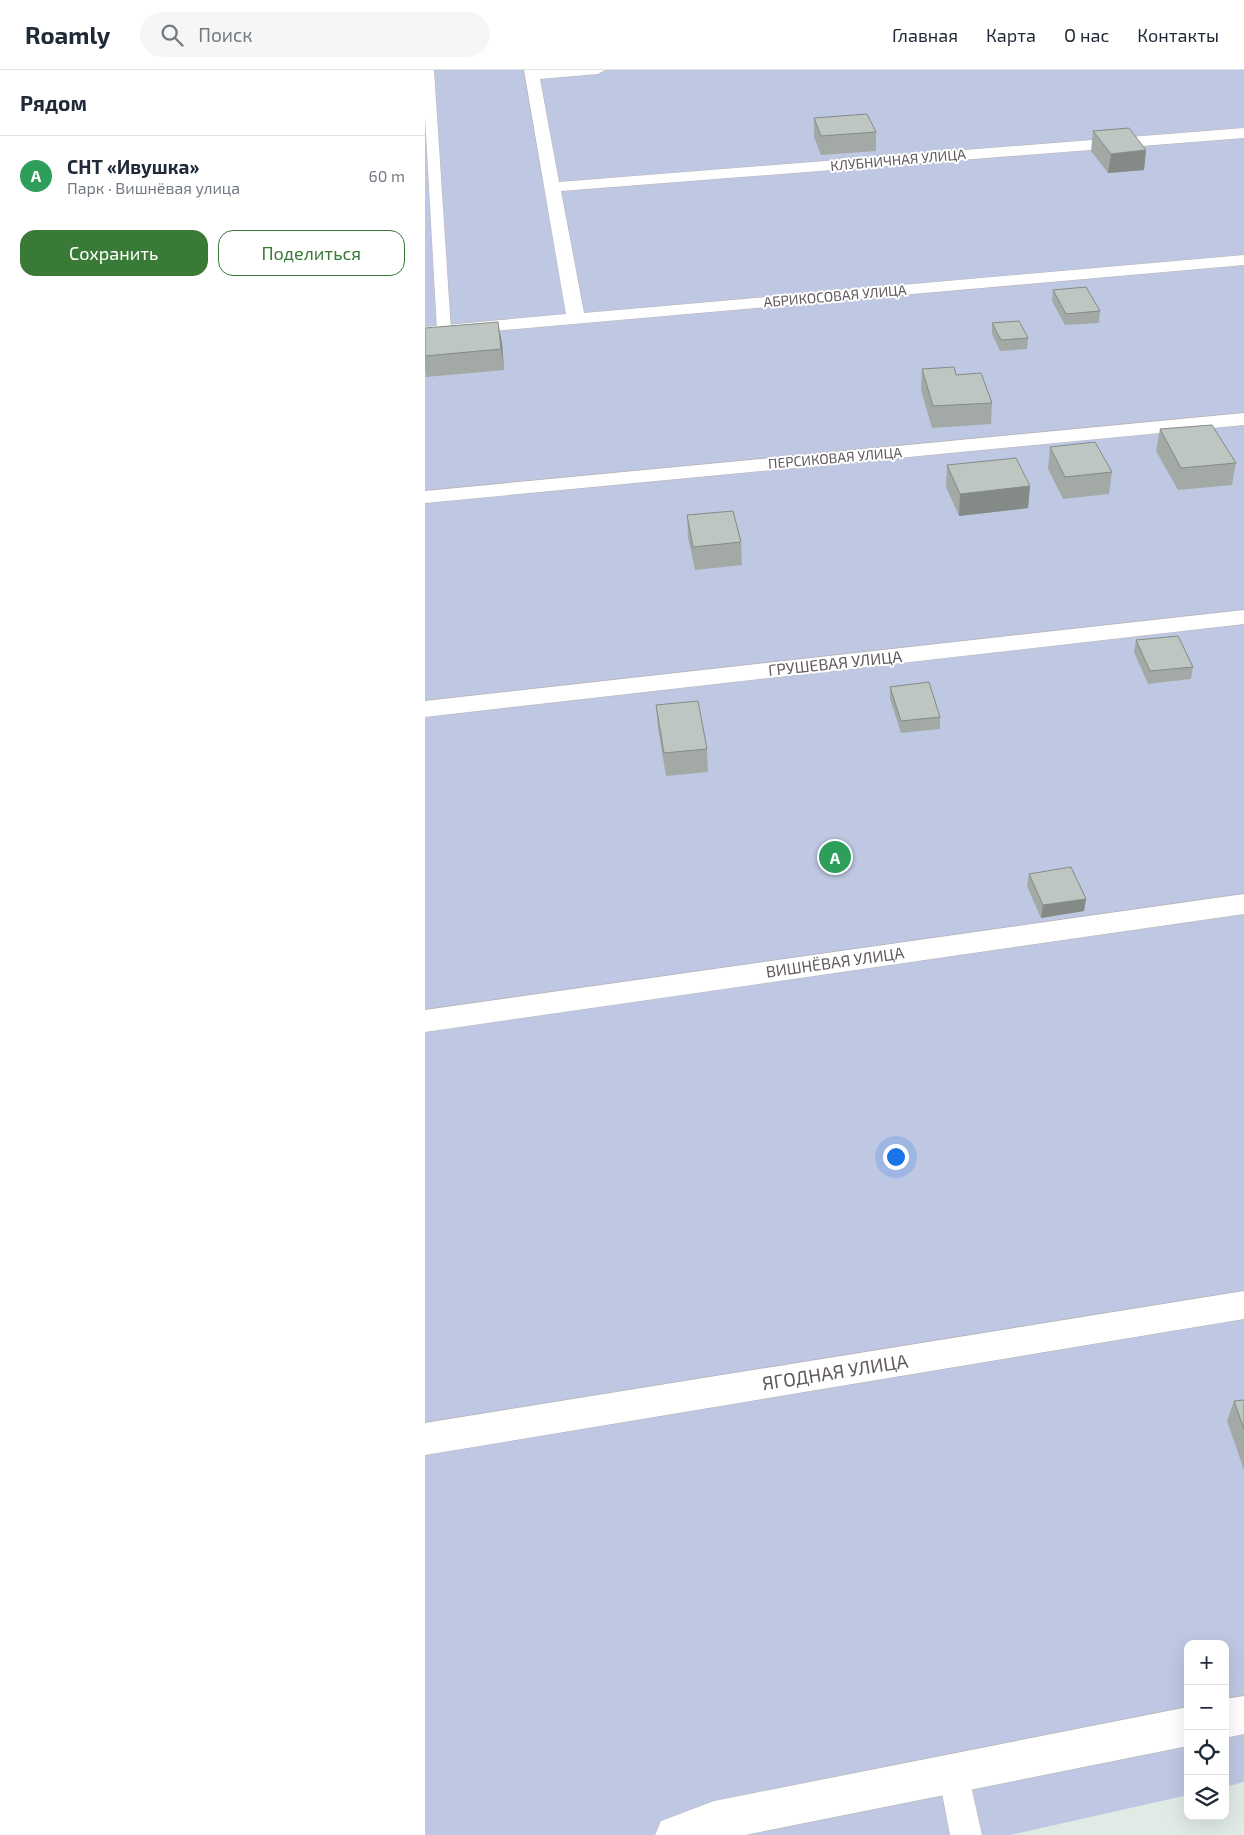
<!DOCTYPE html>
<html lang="ru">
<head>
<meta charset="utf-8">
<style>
  :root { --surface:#fff; --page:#f6f6f7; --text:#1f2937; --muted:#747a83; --line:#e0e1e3; --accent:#397a36 }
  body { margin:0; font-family:"Exo 2",sans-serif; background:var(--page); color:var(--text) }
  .controls { position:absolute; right:15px; bottom:15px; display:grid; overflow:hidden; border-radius:10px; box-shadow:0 5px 20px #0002 }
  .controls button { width:45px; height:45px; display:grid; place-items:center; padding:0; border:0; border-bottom:1px solid var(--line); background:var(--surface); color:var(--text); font:25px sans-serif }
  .you { position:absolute; left:470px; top:1086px; width:18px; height:18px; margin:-12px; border:4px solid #fff; border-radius:50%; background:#1a73e8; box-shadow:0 0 0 8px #1a73e833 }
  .badge { display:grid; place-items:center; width:32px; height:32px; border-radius:50%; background:var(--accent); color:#fff; font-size:16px; font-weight:700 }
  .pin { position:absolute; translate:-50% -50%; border:2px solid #fff; box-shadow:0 1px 5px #0006 }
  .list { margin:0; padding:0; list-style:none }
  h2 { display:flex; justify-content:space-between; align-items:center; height:65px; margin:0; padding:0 20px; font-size:21px }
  h2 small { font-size:16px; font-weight:400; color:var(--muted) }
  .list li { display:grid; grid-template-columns:32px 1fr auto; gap:15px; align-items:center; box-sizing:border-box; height:80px; padding:0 20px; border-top:1px solid var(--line) }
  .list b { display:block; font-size:19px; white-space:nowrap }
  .list p { margin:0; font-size:16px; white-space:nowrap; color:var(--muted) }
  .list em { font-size:16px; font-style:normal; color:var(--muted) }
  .actions { display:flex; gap:10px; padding:15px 20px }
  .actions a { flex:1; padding:11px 0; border:1px solid var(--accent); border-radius:15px; text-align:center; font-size:18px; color:var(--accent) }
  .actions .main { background:var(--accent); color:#fff }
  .icon { flex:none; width:28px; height:28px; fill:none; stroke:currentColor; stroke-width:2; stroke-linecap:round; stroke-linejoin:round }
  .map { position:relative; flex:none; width:819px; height:1765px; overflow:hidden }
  header { display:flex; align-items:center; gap:30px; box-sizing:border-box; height:70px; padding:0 25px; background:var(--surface); border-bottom:1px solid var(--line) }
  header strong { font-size:24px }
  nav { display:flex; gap:28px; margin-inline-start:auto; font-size:18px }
  .search { width:350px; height:45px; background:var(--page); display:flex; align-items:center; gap:12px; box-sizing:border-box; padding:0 18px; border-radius:28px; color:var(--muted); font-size:19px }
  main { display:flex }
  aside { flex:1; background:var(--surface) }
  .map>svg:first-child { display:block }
  .green { fill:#bec8e2 }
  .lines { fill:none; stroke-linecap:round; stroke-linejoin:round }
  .lane-casing { stroke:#bbb3b8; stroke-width:1 }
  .street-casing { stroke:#bbb3b8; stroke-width:1 }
  .lane { fill:#fff; fill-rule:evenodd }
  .street { fill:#fff; fill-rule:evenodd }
  .wall { fill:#a3aaa6 }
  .shaded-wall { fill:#848b87 }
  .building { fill:#bdc6c1; stroke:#848b87 }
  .labels { text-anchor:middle; stroke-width:4; stroke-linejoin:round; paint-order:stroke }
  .far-street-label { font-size:14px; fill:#61595f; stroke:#fff }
  .street-label { font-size:16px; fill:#61595f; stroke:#fff }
  .near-street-label { font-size:19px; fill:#61595f; stroke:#fff }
</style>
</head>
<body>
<header>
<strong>Roamly</strong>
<div class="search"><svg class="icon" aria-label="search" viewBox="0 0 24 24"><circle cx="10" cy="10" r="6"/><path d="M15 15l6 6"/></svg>Поиск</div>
<nav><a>Главная</a><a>Карта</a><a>О нас</a><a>Контакты</a></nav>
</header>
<main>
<aside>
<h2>Рядом<small></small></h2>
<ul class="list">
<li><span class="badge" style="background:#2e9e5b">A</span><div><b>СНТ «Ивушка»</b><p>Парк · Вишнёвая улица</p></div><em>60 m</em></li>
</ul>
<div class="actions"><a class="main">Сохранить</a><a>Поделиться</a></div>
</aside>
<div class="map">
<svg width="819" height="1765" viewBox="0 0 819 1765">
  <rect width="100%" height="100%" fill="#e1ebe6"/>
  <polygon class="green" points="0,0 819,0 819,1712 800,1717 800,1574 763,1574 763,1725 585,1765 0,1765"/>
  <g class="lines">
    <defs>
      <g id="lane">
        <polygon points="0,0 9,0 26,260 19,264 12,260 0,46"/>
        <polygon points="528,1687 539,1691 543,1702 557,1765 525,1765 513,1702 517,1691"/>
      </g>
      <g id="street">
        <polygon points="99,0 180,0 173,4 115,9 134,112 819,58 819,68 136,121 159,243 819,185 819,195 0,267 0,257 141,244"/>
        <polygon points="819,343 819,355 0,433 0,421"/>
        <polygon points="819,540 819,554 0,647 0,631"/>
        <polygon points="819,824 819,844 0,962 0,940"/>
        <polygon points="819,1221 819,1249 0,1385 0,1353"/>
        <polygon points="819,1626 819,1664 800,1668 800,1629"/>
        <polygon points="763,1637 763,1676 320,1765 230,1765 236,1751 289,1731"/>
      </g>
    </defs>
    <use href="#lane" class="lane-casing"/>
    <use href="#street" class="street-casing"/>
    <use href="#lane" class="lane"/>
    <use href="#street" class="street"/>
  </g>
  <g class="wall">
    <polygon points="389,48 451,62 451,81 396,85 389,67"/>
    <polygon points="668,61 721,80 719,100 683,103 666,81"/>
    <polygon points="628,220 675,241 674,253 640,255 627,231"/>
    <polygon points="567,253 603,268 602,279 575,281 567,264"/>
    <polygon points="0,258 77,273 79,300 1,307 0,299"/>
    <polygon points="497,299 531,305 567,333 566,354 507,358 496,320"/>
    <polygon points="735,359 811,393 807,415 753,420 731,381"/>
    <polygon points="625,377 687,402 684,424 638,429 623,399"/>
    <polygon points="522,395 605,416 603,438 534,446 521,417"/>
    <polygon points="262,445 316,472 317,495 270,500 263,467"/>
    <polygon points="711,570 768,597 766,609 723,614 709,582"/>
    <polygon points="465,617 515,647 515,659 476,663 465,629"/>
    <polygon points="231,635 282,679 283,702 241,706 233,658"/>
    <polygon points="604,804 661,829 659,841 616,848 602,816"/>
    <polygon points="819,1330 819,1400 802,1351 809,1331"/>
  </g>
  <g class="shaded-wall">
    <polygon points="721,80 719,100 683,103 686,84"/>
    <polygon points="73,252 77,273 79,300 76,279"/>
    <polygon points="605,416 603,438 534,446 535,424"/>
    <polygon points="661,829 659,841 616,848 618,835"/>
  </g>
  <g class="building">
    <polygon points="442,44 451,62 396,66 389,48"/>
    <polygon points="704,58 721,80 686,84 668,61"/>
    <polygon points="661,217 675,241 641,244 628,220"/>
    <polygon points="594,251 603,268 576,270 567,253"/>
    <polygon points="73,252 76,279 0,286 0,258"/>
    <polygon points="529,297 531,305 556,303 567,333 508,336 497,299"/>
    <polygon points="787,355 811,393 756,398 735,359"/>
    <polygon points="670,372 687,402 640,407 625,377"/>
    <polygon points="591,388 605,416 535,424 522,395"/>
    <polygon points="308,441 316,472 268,477 262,445"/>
    <polygon points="753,566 768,597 725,601 711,570"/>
    <polygon points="504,612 515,647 476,651 465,617"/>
    <polygon points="273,631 282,679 239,683 231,635"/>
    <polygon points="646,797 661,829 618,835 604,804"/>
    <polygon points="819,1330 819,1359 809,1331"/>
  </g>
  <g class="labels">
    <g class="far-street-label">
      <text transform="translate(473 90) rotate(-5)" y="5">КЛУБНИЧНАЯ УЛИЦА</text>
      <text transform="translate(410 226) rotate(-5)" y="5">АБРИКОСОВАЯ УЛИЦА</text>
      <text transform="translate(410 388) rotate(-5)" y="5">ПЕРСИКОВАЯ УЛИЦА</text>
    </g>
    <g class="street-label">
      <text transform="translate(410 593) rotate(-6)" y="6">ГРУШЕВАЯ УЛИЦА</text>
      <text transform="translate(410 892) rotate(-8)" y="6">ВИШНЁВАЯ УЛИЦА</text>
    </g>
    <g class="near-street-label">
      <text transform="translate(410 1302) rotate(-9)" y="7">ЯГОДНАЯ УЛИЦА</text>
    </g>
  </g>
</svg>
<div class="controls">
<button>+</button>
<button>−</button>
<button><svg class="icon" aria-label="locate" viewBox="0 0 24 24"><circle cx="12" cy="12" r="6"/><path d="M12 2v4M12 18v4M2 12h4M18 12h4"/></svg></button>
<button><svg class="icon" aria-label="layers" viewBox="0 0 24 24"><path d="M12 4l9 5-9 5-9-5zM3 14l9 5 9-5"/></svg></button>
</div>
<div class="you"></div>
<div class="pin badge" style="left:410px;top:787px;background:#2e9e5b">A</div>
</div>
</main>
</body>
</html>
